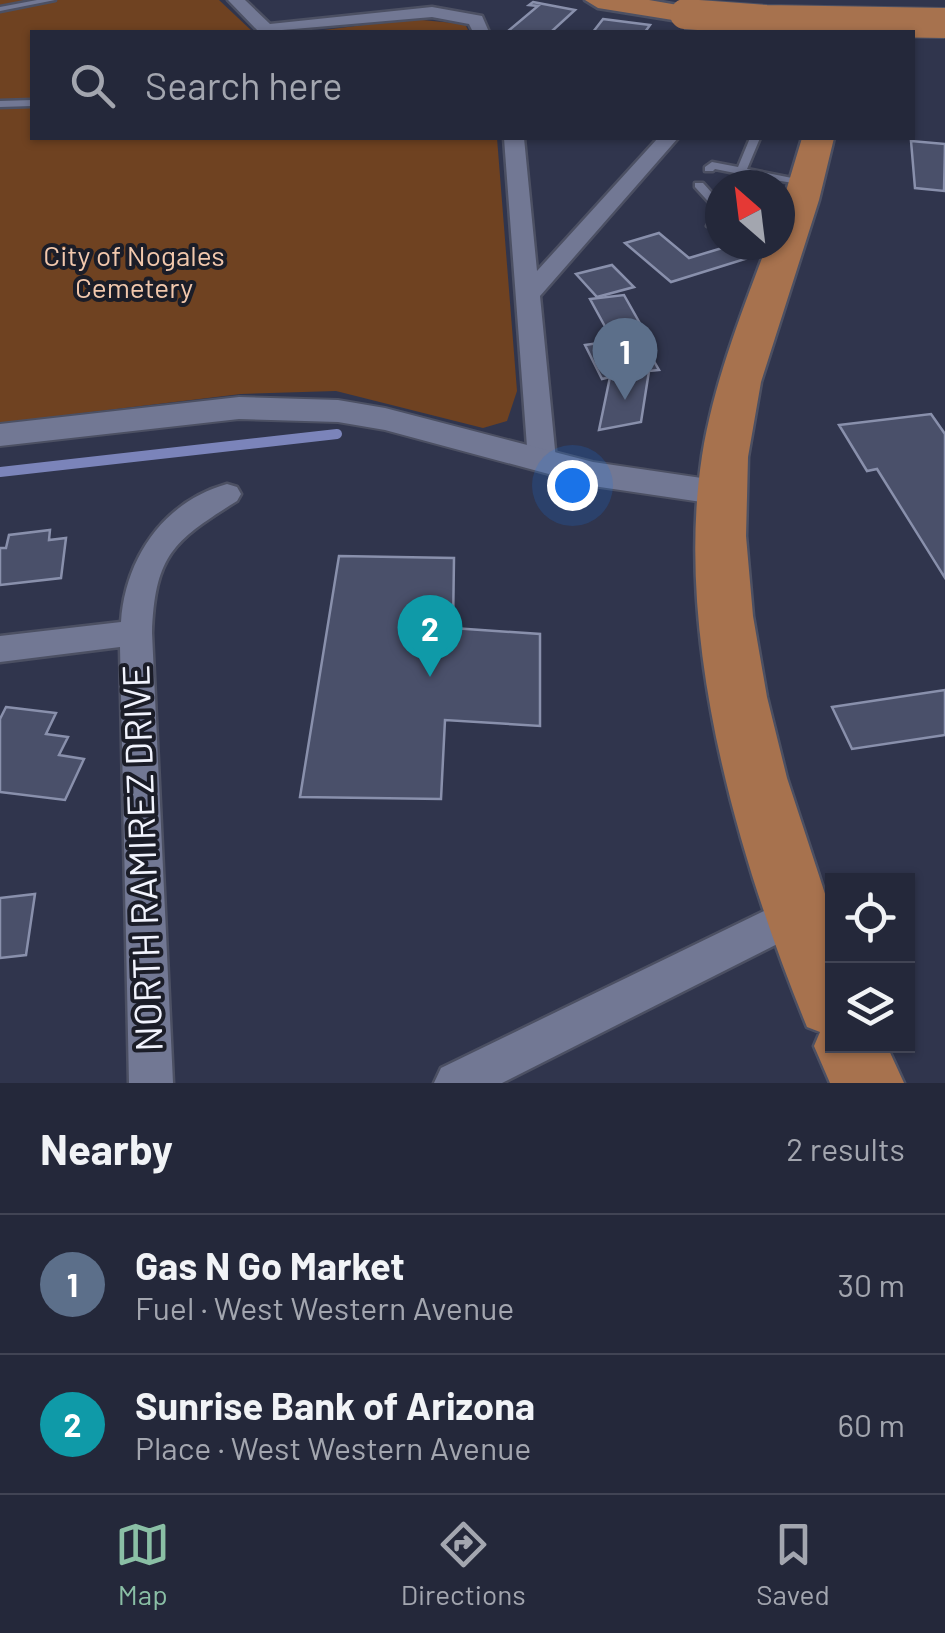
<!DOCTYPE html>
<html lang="en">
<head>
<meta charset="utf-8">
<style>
  :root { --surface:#24283a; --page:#2c3042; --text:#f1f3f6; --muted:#a3a6af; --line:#414454; --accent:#8abfa5 }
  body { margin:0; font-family:Barlow,sans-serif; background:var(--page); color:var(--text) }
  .controls { position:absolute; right:30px; bottom:30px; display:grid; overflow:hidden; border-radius:0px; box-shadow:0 2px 8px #0004 }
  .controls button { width:90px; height:90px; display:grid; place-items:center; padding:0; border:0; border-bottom:2px solid var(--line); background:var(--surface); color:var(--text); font:50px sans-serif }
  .compass { position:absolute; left:705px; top:170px; width:90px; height:90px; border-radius:50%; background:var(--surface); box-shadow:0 2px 8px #0004; rotate:332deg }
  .you { position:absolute; left:572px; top:485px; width:35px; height:35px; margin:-25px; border:8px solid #fff; border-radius:50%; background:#1a73e8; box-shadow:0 0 0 15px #1a73e833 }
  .badge { display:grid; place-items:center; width:65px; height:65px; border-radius:50%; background:var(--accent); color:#fff; font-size:32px; font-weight:700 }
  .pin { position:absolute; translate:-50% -82px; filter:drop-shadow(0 2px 5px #0008) }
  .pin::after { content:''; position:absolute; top:52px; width:35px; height:30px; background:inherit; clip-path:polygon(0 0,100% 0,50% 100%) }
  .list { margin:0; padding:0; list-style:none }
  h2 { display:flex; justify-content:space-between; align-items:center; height:130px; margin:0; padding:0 40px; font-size:42px }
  h2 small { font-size:32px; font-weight:400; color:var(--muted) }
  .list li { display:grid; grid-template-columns:65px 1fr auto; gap:30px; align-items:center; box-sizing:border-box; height:140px; padding:0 40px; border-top:2px solid var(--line) }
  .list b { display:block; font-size:38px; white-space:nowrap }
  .list p { margin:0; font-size:32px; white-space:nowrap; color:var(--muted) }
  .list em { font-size:32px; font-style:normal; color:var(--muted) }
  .icon { flex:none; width:55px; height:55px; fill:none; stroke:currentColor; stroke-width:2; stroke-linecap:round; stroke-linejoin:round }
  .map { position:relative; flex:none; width:945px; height:1083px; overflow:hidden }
  .search { position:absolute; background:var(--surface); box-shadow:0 2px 8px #0004; left:30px; right:30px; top:30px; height:110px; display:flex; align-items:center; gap:25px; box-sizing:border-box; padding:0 35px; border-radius:0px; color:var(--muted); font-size:38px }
  .sheet { height:410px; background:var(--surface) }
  nav { display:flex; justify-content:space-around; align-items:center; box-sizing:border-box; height:140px; border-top:2px solid var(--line); background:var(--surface); font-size:28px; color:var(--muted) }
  nav a { display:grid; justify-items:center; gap:5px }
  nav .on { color:var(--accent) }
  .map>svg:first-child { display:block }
  .green { fill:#6f4221 }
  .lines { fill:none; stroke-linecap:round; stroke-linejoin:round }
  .stream { stroke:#7b84ba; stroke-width:10 }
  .building { fill:#4a506a; stroke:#8990ac; stroke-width:2.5 }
  .service-casing { stroke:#4c5063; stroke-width:5 }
  .minor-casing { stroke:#4c5063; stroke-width:5 }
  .tertiary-casing { stroke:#4c5063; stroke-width:4 }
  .primary-casing { stroke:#4c5063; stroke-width:5 }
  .service { fill:#727894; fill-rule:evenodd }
  .minor { fill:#727894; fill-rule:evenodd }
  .tertiary { fill:#727894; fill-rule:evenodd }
  .primary { fill:#a7724e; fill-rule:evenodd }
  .primary-bridge-casing { stroke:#4c5063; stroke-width:32; stroke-linecap:butt }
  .primary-bridge { stroke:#a7724e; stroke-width:30 }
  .labels { text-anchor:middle; stroke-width:8; stroke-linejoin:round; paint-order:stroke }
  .far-park-label { font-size:28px; fill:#f2c8ad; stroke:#1b1d28 }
  .near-street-label { font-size:38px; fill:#f1f3fd; stroke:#1b1d28 }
</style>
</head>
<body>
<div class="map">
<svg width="945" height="1083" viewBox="0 0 945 1083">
  <rect width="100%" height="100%" fill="#30354d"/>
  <g class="green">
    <polygon points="0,0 219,0 253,32 32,32 32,138 497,138 517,391 507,421 483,428 336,391 241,394 0,423"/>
    <polygon points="411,19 465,24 469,32 308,32"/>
  </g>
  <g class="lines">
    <polyline class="stream" points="0,472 337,434"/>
  </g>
  <g class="building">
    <polygon points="533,2 575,10 551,32 507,32 538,6 529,5"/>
    <polygon points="603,19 650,25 645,32 593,32"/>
    <polygon points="911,141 945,144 944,191 915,188"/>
    <polygon points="659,233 689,258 729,246 745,259 671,282 625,243"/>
    <polygon points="612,265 634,287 597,297 576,274"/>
    <polygon points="624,295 642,327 608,332 590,299"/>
    <polygon points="640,337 659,370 649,371 641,422 599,430 610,377 602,379 585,345"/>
    <polygon points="931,414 945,434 945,578 877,469 867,471 839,425"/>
    <polygon points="50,530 49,540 66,538 61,578 0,585 0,548 6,548 9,535"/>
    <polygon points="339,556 454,558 453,628 540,634 540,726 445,720 441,799 300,797"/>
    <polygon points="945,690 945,735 852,749 832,707"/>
    <polygon points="6,707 56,713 46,734 68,737 59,755 84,759 65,800 0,792 0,719"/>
    <polygon points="35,894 26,955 0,958 0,898"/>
  </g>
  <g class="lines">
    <defs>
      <g id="service">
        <polygon points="37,0 55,0 0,11 0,7"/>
        <polygon points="32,100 32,106 0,107 0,101"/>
        <polygon points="750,138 760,138 747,169 812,182 812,186 744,175 738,185 728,185 735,173 715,169 713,171 705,171 705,167 712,162 738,167"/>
        <polygon points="695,183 703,183 720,202 720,231 707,226 716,210 695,187"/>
      </g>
      <g id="minor">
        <polygon points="228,0 245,0 270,24 432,7 482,16 489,32 473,32 469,24 432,17 259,32"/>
        <polygon points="504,138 524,138 537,271 658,138 678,138 540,296 556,460 552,467 532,467 528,460"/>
        <path d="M227 484 237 487 241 494 237 501C173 541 155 555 152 633L173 1083H129L120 647 0 662V636L121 622C125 559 163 502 227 484Z"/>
        <polygon points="797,895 811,901 817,914 811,927 502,1083 434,1083 441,1068"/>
      </g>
      <polygon id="tertiary" points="239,397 338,400 385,408 593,462 722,481 735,484 740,493 735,502 722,505 593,486 385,430 338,422 239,419 0,446 0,424"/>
      <g id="primary">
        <polygon points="585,0 649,0 695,8 699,14 685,22 598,8"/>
        <path d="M802 138H834L819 200 761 382 748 457 746 536 753 616 767 697 787 778 832 915V1046H887L904 1083H830L814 1046 820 1032 807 1027C738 858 674 639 702 456 714 382 741 314 767 245H780V211Z"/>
      </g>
    </defs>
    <use href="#service" class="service-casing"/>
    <use href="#minor" class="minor-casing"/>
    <use href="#tertiary" class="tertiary-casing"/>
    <use href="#primary" class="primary-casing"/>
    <use href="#service" class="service"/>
    <use href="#minor" class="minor"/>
    <use href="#tertiary" class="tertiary"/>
    <use href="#primary" class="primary"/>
    <defs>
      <polyline id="primary-bridge" points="685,14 766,20 945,23"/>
    </defs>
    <use href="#primary-bridge" class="primary-bridge-casing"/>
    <use href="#primary-bridge" class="primary-bridge"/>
  </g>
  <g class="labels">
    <g class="far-park-label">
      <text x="134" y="266">City of Nogales<tspan x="134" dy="32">Cemetery</tspan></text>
    </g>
    <g class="near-street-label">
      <text transform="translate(143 858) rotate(-92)" y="13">NORTH RAMIREZ DRIVE</text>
    </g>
  </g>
</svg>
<div class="controls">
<button><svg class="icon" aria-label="locate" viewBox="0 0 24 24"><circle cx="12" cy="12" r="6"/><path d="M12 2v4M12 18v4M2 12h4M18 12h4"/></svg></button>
<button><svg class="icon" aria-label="layers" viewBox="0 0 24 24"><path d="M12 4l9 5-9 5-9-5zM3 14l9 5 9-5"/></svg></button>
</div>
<svg class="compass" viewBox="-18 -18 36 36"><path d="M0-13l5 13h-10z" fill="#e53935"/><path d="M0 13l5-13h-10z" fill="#a3a6af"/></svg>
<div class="you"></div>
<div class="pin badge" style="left:625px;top:400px;background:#5c6f8a">1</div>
<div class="pin badge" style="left:430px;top:677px;background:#0f9aa8">2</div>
<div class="search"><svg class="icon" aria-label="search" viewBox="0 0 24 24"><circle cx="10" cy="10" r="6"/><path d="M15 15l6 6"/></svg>Search here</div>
</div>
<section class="sheet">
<h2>Nearby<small>2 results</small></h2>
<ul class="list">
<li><span class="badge" style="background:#5c6f8a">1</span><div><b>Gas N Go Market</b><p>Fuel · West Western Avenue</p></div><em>30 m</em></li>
<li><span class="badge" style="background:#0f9aa8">2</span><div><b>Sunrise Bank of Arizona</b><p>Place · West Western Avenue</p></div><em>60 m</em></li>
</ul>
</section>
<nav>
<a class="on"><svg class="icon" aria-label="map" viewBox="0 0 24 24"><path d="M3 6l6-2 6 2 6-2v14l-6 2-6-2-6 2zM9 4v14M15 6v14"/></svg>Map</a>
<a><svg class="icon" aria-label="directions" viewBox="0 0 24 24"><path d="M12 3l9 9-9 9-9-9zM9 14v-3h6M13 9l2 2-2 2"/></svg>Directions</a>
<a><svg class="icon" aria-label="saved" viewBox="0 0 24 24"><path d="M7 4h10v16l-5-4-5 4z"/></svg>Saved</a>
</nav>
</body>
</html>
